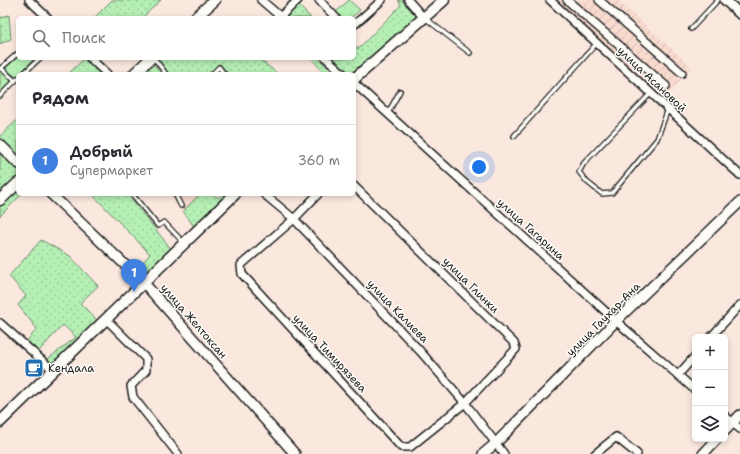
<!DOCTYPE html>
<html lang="ru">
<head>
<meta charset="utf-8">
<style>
  :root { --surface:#fff; --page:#f7f7f7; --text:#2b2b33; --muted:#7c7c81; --line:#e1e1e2; --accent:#1f6fb2 }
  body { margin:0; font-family:"Shantell Sans",sans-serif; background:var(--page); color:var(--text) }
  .controls { position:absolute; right:12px; bottom:12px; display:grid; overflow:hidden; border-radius:6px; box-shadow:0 2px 6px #0003 }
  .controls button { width:36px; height:36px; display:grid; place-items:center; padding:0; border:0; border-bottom:1px solid var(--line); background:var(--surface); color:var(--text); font:20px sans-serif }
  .you { position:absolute; left:479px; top:167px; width:14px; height:14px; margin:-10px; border:3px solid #fff; border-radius:50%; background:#1a73e8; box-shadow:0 0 0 6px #1a73e833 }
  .badge { display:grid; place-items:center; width:26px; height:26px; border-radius:50%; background:var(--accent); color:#fff; font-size:13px; font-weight:700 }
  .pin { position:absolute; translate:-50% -33px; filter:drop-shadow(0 1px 2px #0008) }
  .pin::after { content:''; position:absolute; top:21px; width:14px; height:12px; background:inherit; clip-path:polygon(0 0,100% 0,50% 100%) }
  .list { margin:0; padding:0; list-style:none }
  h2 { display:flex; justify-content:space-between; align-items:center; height:52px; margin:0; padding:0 16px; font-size:17px }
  h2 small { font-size:13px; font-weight:400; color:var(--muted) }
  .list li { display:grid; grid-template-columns:26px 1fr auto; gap:12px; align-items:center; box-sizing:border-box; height:72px; padding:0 16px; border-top:1px solid var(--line) }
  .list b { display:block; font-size:15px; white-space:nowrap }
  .list p { margin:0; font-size:13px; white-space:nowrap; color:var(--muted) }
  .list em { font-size:13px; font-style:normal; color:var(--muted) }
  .icon { flex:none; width:22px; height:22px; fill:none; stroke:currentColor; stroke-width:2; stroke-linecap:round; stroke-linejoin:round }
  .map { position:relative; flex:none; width:740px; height:454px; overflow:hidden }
  .search { position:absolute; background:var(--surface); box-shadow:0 2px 6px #0003; left:16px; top:16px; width:340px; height:44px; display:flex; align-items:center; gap:10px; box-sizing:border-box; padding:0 14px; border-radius:6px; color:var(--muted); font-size:15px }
  .panel { position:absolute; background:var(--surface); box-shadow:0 2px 6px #0003; left:16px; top:72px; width:340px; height:124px; border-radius:6px }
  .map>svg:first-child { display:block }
  .built { fill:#f8dace }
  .industrial { fill:url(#industrial-furrows) }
  .grass { fill:url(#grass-dots); stroke:#688668 }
  .park { fill:url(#park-tufts); stroke:#688668 }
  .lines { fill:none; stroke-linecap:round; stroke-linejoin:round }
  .service-casing { stroke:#1c1c1c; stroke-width:6 }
  .minor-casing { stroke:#1c1c1c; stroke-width:10 }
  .tertiary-casing { stroke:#1c1c1c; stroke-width:12 }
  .secondary-casing { stroke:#1c1c1c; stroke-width:13 }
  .service { stroke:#fdfcf7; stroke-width:3.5 }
  .minor { stroke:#fdfcf7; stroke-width:7 }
  .tertiary { stroke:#fdfcf7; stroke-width:9 }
  .secondary { stroke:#fdfcf7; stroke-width:10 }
  .labels { text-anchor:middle; stroke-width:3; stroke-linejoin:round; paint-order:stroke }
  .street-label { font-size:11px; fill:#1c1c1c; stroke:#fdfcf7 }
  .poi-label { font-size:11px; fill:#1c1c1c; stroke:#fdfcf7; text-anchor:start }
</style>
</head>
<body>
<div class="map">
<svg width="740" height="454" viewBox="0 0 740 454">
  <defs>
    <pattern id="industrial-furrows" width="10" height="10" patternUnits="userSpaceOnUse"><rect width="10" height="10" fill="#f8dace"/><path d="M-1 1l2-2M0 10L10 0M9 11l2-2" fill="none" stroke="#d4bab0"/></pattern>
    <pattern id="grass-dots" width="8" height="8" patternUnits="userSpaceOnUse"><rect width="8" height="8" fill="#b5efb4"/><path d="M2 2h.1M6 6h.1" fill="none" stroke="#9bcc9a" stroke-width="1.8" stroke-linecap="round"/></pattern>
    <pattern id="park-tufts" width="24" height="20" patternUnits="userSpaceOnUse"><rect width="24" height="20" fill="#b5efb4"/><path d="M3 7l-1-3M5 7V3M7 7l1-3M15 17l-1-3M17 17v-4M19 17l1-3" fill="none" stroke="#9bcc9a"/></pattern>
  </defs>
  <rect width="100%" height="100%" fill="#fae8df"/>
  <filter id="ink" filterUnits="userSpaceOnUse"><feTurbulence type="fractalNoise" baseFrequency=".025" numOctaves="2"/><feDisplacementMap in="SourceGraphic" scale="8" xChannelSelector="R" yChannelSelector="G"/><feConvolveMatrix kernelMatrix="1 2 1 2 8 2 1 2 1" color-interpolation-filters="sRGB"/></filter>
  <g filter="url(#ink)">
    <polygon class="built" points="169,194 200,194 183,211"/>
    <polygon class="industrial" points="554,0 617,0 692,67 664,98"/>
    <g class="grass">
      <polygon points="112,0 161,0 142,18 94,18"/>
      <polygon points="291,0 293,0 311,18 284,18 279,13"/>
      <polygon points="398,0 413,0 425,13 354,74 347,74 329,58 354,58 354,44 358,49 401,5"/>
      <polygon points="9,15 11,39 0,44 0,18"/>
      <polygon points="158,58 258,58 278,74 229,74 220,64 209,74 169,74"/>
      <polygon points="311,58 318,58 334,74 325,74"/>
      <polygon points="84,59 102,74 68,74"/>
      <polygon points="151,61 162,74 138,74"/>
      <polygon points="1,71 13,80 0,92 0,72"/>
      <polygon points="18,119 18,159 0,141 0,136"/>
      <polygon points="0,151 18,169 18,177 0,194"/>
      <polygon points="18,186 18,194 22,194 0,216 0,203"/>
      <polygon points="92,194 127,194 172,250 144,279 135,271 150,254"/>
      <polygon points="200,194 213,194 218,198 222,194 230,194 195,228 183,211"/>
      <polygon points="41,240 70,256 98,286 80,303 99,322 54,367 48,359 76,337 63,325 39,351 26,342 37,329 18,305 26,296 9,276"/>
    </g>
    <g class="park">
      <polygon points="349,0 360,10 351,18 341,18 336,12"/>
      <polygon points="18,57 35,58 16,77 5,69"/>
    </g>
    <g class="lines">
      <defs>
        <g id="service">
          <polyline points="425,18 470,53"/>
          <polyline points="691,29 718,0"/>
          <polyline points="154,58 166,74"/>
          <polyline points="1,68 15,81"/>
          <polyline points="0,69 18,53"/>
          <polyline points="23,74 40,58"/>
          <polyline points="212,74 219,67 224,74"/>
          <polyline points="651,93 584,163 579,172 587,182 602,194 612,193 657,139 668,109"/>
          <polyline points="0,96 18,78"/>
          <polyline points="388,113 400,91"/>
          <polyline points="514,136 597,43"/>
          <polyline points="132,194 158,226 164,222 184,243"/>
          <polyline points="175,194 181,206"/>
        </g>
        <g id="minor">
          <polyline points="29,0 48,18"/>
          <polyline points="261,0 282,18"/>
          <polyline points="319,0 336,18"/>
          <polyline points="408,0 424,18"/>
          <polyline points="550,0 740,175"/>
          <polyline points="567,0 666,86"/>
          <polyline points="599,0 682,73"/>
          <polyline points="280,17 298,0"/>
          <polyline points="354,25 382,0"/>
          <polyline points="90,58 107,74"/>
          <polyline points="326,58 344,74"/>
          <polyline points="354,83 616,321 695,390"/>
          <polyline points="264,194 294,219 420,351 465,403 504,454"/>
          <polyline points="318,194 294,219 241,265 242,274 401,447 410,447 465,403 516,349 514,343 354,186"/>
          <polyline points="107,320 146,359 146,370 131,386 133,397 178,454"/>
          <polyline points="0,323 54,371"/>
          <polyline points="711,337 740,305"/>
          <polyline points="678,375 695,356"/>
          <polyline points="725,416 740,429"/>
          <polyline points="595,454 616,437 637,454"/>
        </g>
        <g id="tertiary">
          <polyline points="725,0 740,14"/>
          <polyline points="51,194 144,283 295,454"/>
          <polyline points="725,431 740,415"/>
          <polyline points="483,454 496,443 616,321 740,202"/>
          <polyline points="703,454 717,439"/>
        </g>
        <g id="secondary">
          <polyline points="195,18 215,0"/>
          <polyline points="134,74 151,58"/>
          <polyline points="354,79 444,0"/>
          <polyline points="0,145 18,163"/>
          <polyline points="0,200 18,183"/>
          <polyline points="0,422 235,194"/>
        </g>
      </defs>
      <use href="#service" class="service-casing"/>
      <use href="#minor" class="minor-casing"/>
      <use href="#tertiary" class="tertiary-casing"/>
      <use href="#secondary" class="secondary-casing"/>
      <use href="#service" class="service"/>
      <use href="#minor" class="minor"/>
      <use href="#tertiary" class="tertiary"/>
      <use href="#secondary" class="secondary"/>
    </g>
  </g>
  <defs>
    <symbol id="cafe-square" viewBox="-11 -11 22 22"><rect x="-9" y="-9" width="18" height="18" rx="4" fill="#1f6fb2" stroke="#fdfcf7"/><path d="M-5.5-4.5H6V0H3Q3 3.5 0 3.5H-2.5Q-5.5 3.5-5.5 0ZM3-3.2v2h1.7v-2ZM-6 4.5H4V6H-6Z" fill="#fff"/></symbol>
  </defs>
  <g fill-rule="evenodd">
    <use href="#cafe-square" x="23" y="357" width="22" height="22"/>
  </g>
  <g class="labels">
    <g class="street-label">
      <text transform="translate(652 79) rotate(43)" y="4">улица Асановой</text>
      <text transform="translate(531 229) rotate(42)" y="4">улица Гагарина</text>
      <text transform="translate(471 285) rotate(45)" y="4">улица Глинки</text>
      <text transform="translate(398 311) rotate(46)" y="4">улица Калиева</text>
      <text transform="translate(603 319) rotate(-45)" y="4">улица Гаухар-Ана</text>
      <text transform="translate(194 321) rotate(49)" y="4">улица Желтоксан</text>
      <text transform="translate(330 353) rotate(47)" y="4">улица Тимирязева</text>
    </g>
    <g class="poi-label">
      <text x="48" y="372">Кендала</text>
    </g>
  </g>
</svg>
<div class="controls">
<button>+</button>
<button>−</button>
<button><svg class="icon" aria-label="layers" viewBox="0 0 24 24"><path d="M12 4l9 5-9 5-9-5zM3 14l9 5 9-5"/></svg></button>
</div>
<div class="you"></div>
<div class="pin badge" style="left:134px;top:292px;background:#3f7fe0">1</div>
<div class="search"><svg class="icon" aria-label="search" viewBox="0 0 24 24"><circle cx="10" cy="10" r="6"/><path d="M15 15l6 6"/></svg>Поиск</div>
<section class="panel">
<h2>Рядом<small></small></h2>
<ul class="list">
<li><span class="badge" style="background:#3f7fe0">1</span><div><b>Добрый</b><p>Супермаркет</p></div><em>360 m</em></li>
</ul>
</section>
</div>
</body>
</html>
